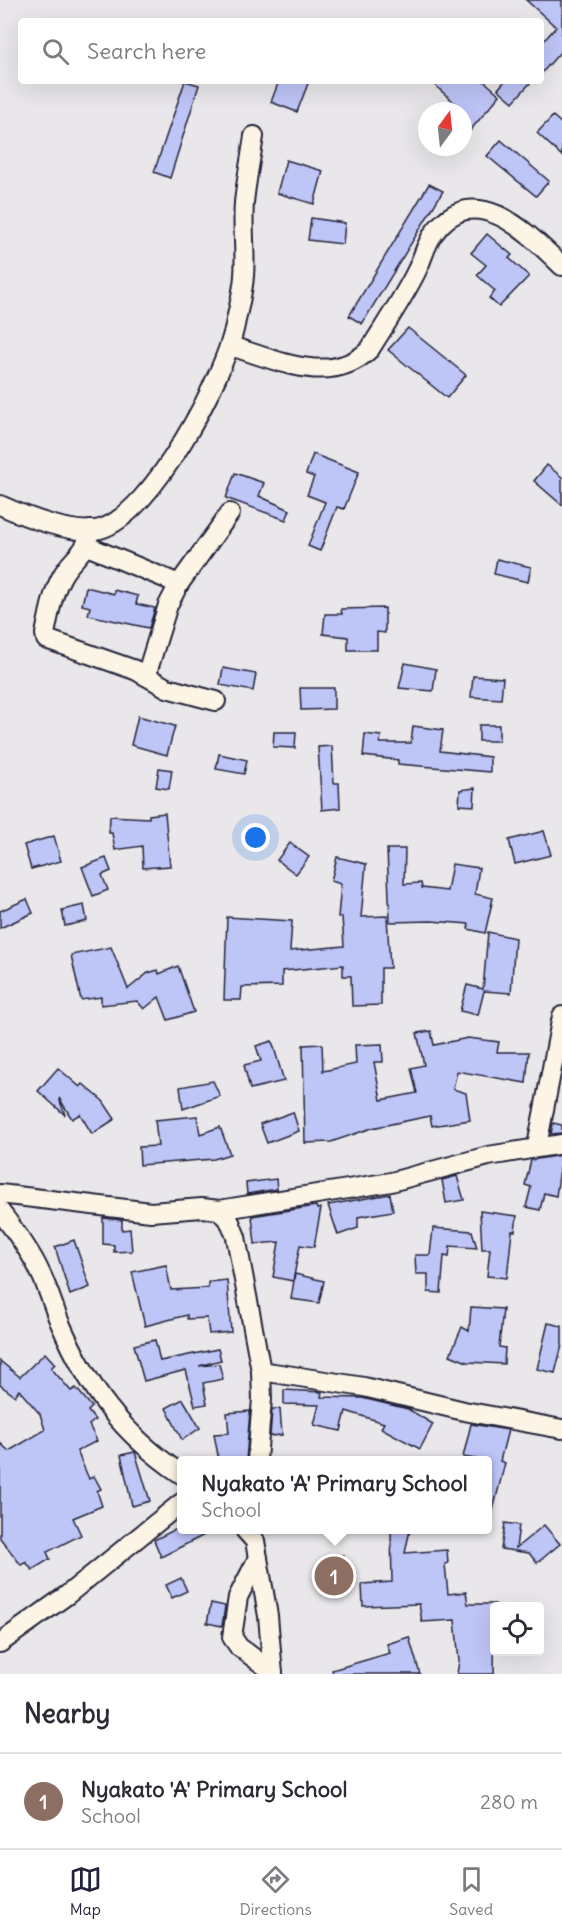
<!DOCTYPE html>
<html lang="en">
<head>
<meta charset="utf-8">
<style>
  :root { --surface:#fff; --page:#f2f2f3; --text:#2b2b33; --muted:#7c7c81; --line:#e1e1e2; --accent:#22223b }
  body { margin:0; font-family:Delius,sans-serif; background:var(--page); color:var(--text) }
  .controls { position:absolute; right:18px; bottom:18px; display:grid; overflow:hidden; border-radius:6px; box-shadow:0 6px 24px #0002 }
  .controls button { width:54px; height:54px; display:grid; place-items:center; padding:0; border:0; border-bottom:2px solid var(--line); background:var(--surface); color:var(--text); font:30px sans-serif }
  .compass { position:absolute; left:418px; top:102px; width:54px; height:54px; border-radius:50%; background:var(--surface); box-shadow:0 6px 24px #0002; rotate:15deg }
  .you { position:absolute; left:256px; top:838px; width:21px; height:21px; margin:-15px; border:4px solid #fff; border-radius:50%; background:#1a73e8; box-shadow:0 0 0 9px #1a73e833 }
  .badge { display:grid; place-items:center; width:39px; height:39px; border-radius:50%; background:var(--accent); color:#fff; font-size:20px; font-weight:700 }
  .pin { position:absolute; translate:-50% -50%; border:3px solid #fff; box-shadow:0 2px 6px #0006 }
  .popup { position:absolute; left:177px; top:1456px; width:315px; height:78px; box-sizing:border-box; display:grid; place-content:center; border-radius:6px; background:var(--surface); filter:drop-shadow(0 2px 4px #0005); font-size:20px; white-space:nowrap; color:var(--muted) }
  .popup b { font-size:22px; color:var(--text) }
  .popup::after { content:''; position:absolute; left:50%; top:100%; margin-left:-12px; border:12px solid transparent; border-top-color:var(--surface) }
  .list { margin:0; padding:0; list-style:none }
  h2 { display:flex; justify-content:space-between; align-items:center; height:78px; margin:0; padding:0 24px; font-size:26px }
  h2 small { font-size:20px; font-weight:400; color:var(--muted) }
  .list li { display:grid; grid-template-columns:39px 1fr auto; gap:18px; align-items:center; box-sizing:border-box; height:96px; padding:0 24px; border-top:2px solid var(--line) }
  .list b { display:block; font-size:22px; white-space:nowrap }
  .list p { margin:0; font-size:20px; white-space:nowrap; color:var(--muted) }
  .list em { font-size:20px; font-style:normal; color:var(--muted) }
  .icon { flex:none; width:33px; height:33px; fill:none; stroke:currentColor; stroke-width:2; stroke-linecap:round; stroke-linejoin:round }
  .map { position:relative; flex:none; width:562px; height:1674px; overflow:hidden }
  .search { position:absolute; background:var(--surface); box-shadow:0 6px 24px #0002; left:18px; right:18px; top:18px; height:66px; display:flex; align-items:center; gap:15px; box-sizing:border-box; padding:0 21px; border-radius:6px; color:var(--muted); font-size:22px }
  .sheet { height:174px; background:var(--surface) }
  nav { display:flex; justify-content:space-around; align-items:center; box-sizing:border-box; height:84px; border-top:2px solid var(--line); background:var(--surface); font-size:16px; color:var(--muted) }
  nav a { display:grid; justify-items:center; gap:3px }
  nav .on { color:var(--accent) }
  .map>svg:first-child { display:block }
  .building { fill:#bec5f7; stroke:#22223b; stroke-width:1.5 }
  .lines { fill:none; stroke-linecap:round; stroke-linejoin:round }
  .street-casing { stroke:#22223b; stroke-width:22 }
  .street { stroke:#fcf5e5; stroke-width:18 }
</style>
</head>
<body>
<div class="map">
<svg width="562" height="1674" viewBox="0 0 562 1674">
  <rect width="100%" height="100%" fill="#e9e7ea"/>
  <filter id="ink" filterUnits="userSpaceOnUse"><feTurbulence type="fractalNoise" baseFrequency=".0167" numOctaves="2"/><feDisplacementMap in="SourceGraphic" scale="12" xChannelSelector="R" yChannelSelector="G"/><feConvolveMatrix kernelMatrix="1 2 1 2 8 2 1 2 1" color-interpolation-filters="sRGB"/></filter>
  <g filter="url(#ink)">
    <g class="building">
      <polygon points="526,0 562,0 562,50 541,74 541,44 556,27"/>
      <polygon points="185,81 199,85 170,178 154,172"/>
      <polygon points="279,81 309,81 297,112 271,102"/>
      <polygon points="430,81 484,81 500,95 463,139 463,111 450,111 456,104"/>
      <polygon points="505,81 532,81 513,102 498,89"/>
      <polygon points="553,116 562,124 562,156 537,133"/>
      <polygon points="501,140 549,181 536,196 487,156"/>
      <polygon points="286,160 323,171 314,204 277,193"/>
      <polygon points="429,184 443,191 362,324 349,316"/>
      <polygon points="311,218 345,223 343,244 308,240"/>
      <polygon points="487,234 512,255 509,258 529,276 499,307 489,298 495,291 477,275 486,265 471,253"/>
      <polygon points="408,328 466,375 447,398 388,350"/>
      <polygon points="313,454 359,472 344,509 337,507 320,551 308,546 325,502 307,495 314,477 306,474"/>
      <polygon points="547,465 562,477 562,505 534,481"/>
      <polygon points="235,473 264,483 259,496 290,510 286,520 226,498"/>
      <polygon points="497,559 531,567 528,582 494,574"/>
      <polygon points="86,587 114,594 114,590 138,596 136,604 155,608 149,628 88,615 90,607 82,605"/>
      <polygon points="385,608 385,633 377,632 377,650 348,650 348,637 323,634 325,614 342,614 341,609"/>
      <polygon points="405,663 436,669 433,691 399,688"/>
      <polygon points="223,668 256,674 253,691 220,685"/>
      <polygon points="473,676 503,678 501,699 471,697"/>
      <polygon points="300,688 334,688 334,709 301,710"/>
      <polygon points="138,716 175,726 167,755 131,745"/>
      <rect x="479" y="725" width="20" height="16"/>
      <polygon points="413,726 443,730 440,751 490,757 490,772 398,764 398,760 363,756 365,734 381,736 380,743 411,743"/>
      <polygon points="274,732 296,732 295,748 273,747"/>
      <polygon points="332,746 334,783 339,783 340,808 322,810 318,747"/>
      <polygon points="219,754 247,760 244,774 216,769"/>
      <polygon points="159,768 172,770 169,789 156,787"/>
      <polygon points="475,788 474,806 459,805 460,790"/>
      <polygon points="165,813 170,866 143,868 142,846 115,850 112,833 109,833 110,816 149,818 149,815"/>
      <polygon points="544,831 551,855 515,864 509,840"/>
      <polygon points="54,836 61,861 31,869 24,845"/>
      <polygon points="290,843 309,857 296,874 277,860"/>
      <polygon points="387,849 405,849 404,884 421,883 422,888 447,891 452,864 479,868 475,894 493,898 485,933 468,929 469,924 431,921 390,922"/>
      <polygon points="337,857 366,864 361,917 387,916 390,968 381,968 381,1005 352,1006 351,976 343,976 343,965 282,971 282,986 242,987 241,1000 224,1000 227,917 292,921 290,951 344,946 342,917 338,917 341,884 331,881"/>
      <polygon points="106,858 111,871 102,875 108,890 93,896 82,867"/>
      <polygon points="27,899 33,913 0,928 0,911"/>
      <polygon points="84,905 87,921 65,926 62,910"/>
      <polygon points="488,932 515,938 511,993 484,991 478,1015 460,1011 467,985 483,989"/>
      <polygon points="111,947 128,989 148,973 158,970 159,974 178,966 194,1012 168,1020 159,997 144,1009 137,1001 101,1005 101,997 81,1000 71,955"/>
      <polygon points="431,1031 434,1045 468,1038 499,1042 497,1052 529,1052 526,1083 457,1071 453,1089 466,1093 470,1120 432,1126 430,1116 372,1128 331,1142 305,1143 303,1045 322,1044 323,1071 356,1064 355,1045 382,1044 383,1062 374,1062 381,1100 417,1093 411,1068 424,1065 417,1033"/>
      <polygon points="272,1041 284,1081 250,1089 244,1065 261,1061 256,1046"/>
      <polygon points="58,1068 80,1087 83,1084 103,1101 115,1119 92,1134 80,1114 72,1119 59,1098 65,1115 38,1091"/>
      <polygon points="213,1081 220,1096 183,1109 180,1087"/>
      <polygon points="293,1112 299,1131 267,1143 260,1124"/>
      <polygon points="197,1116 200,1134 220,1127 230,1154 214,1159 140,1165 139,1147 158,1146 155,1120"/>
      <polygon points="553,1123 562,1125 562,1133 551,1134"/>
      <polygon points="562,1155 556,1196 544,1193 540,1210 526,1207 531,1187 525,1185 531,1160"/>
      <polygon points="457,1176 464,1200 446,1203 442,1180"/>
      <polygon points="276,1179 277,1189 247,1194 246,1183"/>
      <polygon points="390,1194 393,1211 358,1217 358,1228 338,1235 328,1205"/>
      <polygon points="316,1206 317,1209 321,1208 314,1247 300,1245 293,1281 273,1277 279,1242 255,1244 252,1216"/>
      <polygon points="480,1211 517,1216 515,1231 512,1231 507,1278 487,1276 490,1249 482,1249"/>
      <polygon points="103,1218 122,1220 122,1230 130,1229 132,1251 114,1252 114,1245 103,1244"/>
      <polygon points="433,1228 472,1231 477,1248 450,1246 449,1257 444,1256 441,1293 428,1292 428,1274 416,1274 415,1255 430,1255"/>
      <polygon points="74,1240 90,1287 70,1295 55,1247"/>
      <polygon points="166,1265 171,1290 208,1288 208,1282 227,1280 231,1332 209,1334 207,1318 187,1319 187,1315 145,1326 132,1272"/>
      <polygon points="295,1274 324,1281 319,1303 291,1299"/>
      <polygon points="471,1307 503,1309 499,1347 505,1348 504,1364 467,1362 450,1355 462,1327 469,1331"/>
      <polygon points="548,1323 562,1326 562,1345 555,1373 537,1369"/>
      <polygon points="155,1340 160,1361 218,1349 221,1360 199,1366 219,1364 223,1379 203,1383 207,1404 195,1406 186,1370 144,1381 134,1345"/>
      <polygon points="45,1353 55,1364 51,1368 71,1391 76,1388 92,1407 88,1411 95,1420 89,1425 97,1441 77,1451 89,1479 94,1476 101,1489 97,1491 102,1506 73,1518 81,1535 47,1552 50,1559 32,1570 26,1562 21,1565 0,1538 0,1443 9,1451 45,1430 40,1414 19,1390 15,1396 0,1385 0,1361 20,1377"/>
      <polygon points="284,1390 322,1392 321,1397 362,1398 408,1409 433,1424 420,1449 381,1428 384,1423 346,1411 341,1431 314,1425 319,1405 284,1404"/>
      <polygon points="183,1399 200,1428 182,1440 166,1408"/>
      <polygon points="272,1409 280,1409 282,1435 270,1436"/>
      <polygon points="250,1411 246,1461 219,1461 214,1434 229,1433 227,1413"/>
      <polygon points="471,1424 508,1430 500,1461 505,1463 492,1514 487,1513 487,1461 463,1457"/>
      <polygon points="135,1452 150,1501 132,1506 121,1455"/>
      <polygon points="505,1523 519,1525 516,1548 544,1525 560,1544 537,1563 529,1553 501,1549"/>
      <polygon points="174,1530 214,1530 161,1557 154,1540"/>
      <polygon points="391,1530 410,1530 405,1553 447,1550 448,1563 445,1564 448,1594 466,1592 468,1604 495,1604 494,1674 457,1674 459,1661 455,1620 422,1622 419,1604 363,1606 362,1584 392,1582"/>
      <polygon points="343,1555 345,1586 330,1587 328,1556"/>
      <polygon points="181,1578 187,1591 172,1598 166,1585"/>
      <polygon points="211,1603 225,1606 222,1626 207,1623"/>
      <polygon points="409,1637 420,1674 333,1674 332,1670 390,1653 387,1644"/>
    </g>
    <g class="lines">
      <defs>
        <g id="street">
          <path d="M230 346C275 359 331 388 370 349 386 323 404 297 417 270 423 258 426 243 434 233 474 177 529 234 562 266"/>
          <path d="M0 505C24 516 74 536 100 529 152 515 225 376 235 325 238 310 243 292 244 276 246 252 242 228 244 203 246 181 251 158 254 136"/>
          <path d="M90 530C86 556 71 557 61 578 52 595 49 615 45 634L46 639 135 670 167 688 216 701"/>
          <polyline points="87,546 179,584"/>
          <polyline points="146,676 168,605 179,584 230,513"/>
          <polyline points="537,1146 562,1016"/>
          <polyline points="0,1194 151,1212 202,1208 219,1210 230,1222 236,1237 261,1371 364,1387 464,1411 562,1429"/>
          <polyline points="219,1210 391,1182 488,1156 562,1144"/>
          <path d="M0 1211C14 1230 30 1250 40 1272 48 1288 53 1306 60 1323 89 1389 121 1433 181 1474"/>
          <polyline points="257,1460 262,1399 261,1371"/>
          <polyline points="245,1530 255,1541 268,1616 273,1674"/>
          <polyline points="258,1558 238,1597 232,1637 239,1647 273,1672"/>
          <polyline points="0,1643 67,1595 181,1503"/>
        </g>
      </defs>
      <use href="#street" class="street-casing"/>
      <use href="#street" class="street"/>
    </g>
  </g>
</svg>
<div class="controls">
<button><svg class="icon" aria-label="locate" viewBox="0 0 24 24"><circle cx="12" cy="12" r="6"/><path d="M12 2v4M12 18v4M2 12h4M18 12h4"/></svg></button>
</div>
<svg class="compass" viewBox="-18 -18 36 36"><path d="M0-13l5 13h-10z" fill="#e53935"/><path d="M0 13l5-13h-10z" fill="#7c7c81"/></svg>
<div class="you"></div>
<div class="pin badge" style="left:334px;top:1576px;background:#8d6e63">1</div>
<div class="popup"><b>Nyakato 'A' Primary School</b>School</div>
<div class="search"><svg class="icon" aria-label="search" viewBox="0 0 24 24"><circle cx="10" cy="10" r="6"/><path d="M15 15l6 6"/></svg>Search here</div>
</div>
<section class="sheet">
<h2>Nearby<small></small></h2>
<ul class="list">
<li><span class="badge" style="background:#8d6e63">1</span><div><b>Nyakato 'A' Primary School</b><p>School</p></div><em>280 m</em></li>
</ul>
</section>
<nav>
<a class="on"><svg class="icon" aria-label="map" viewBox="0 0 24 24"><path d="M3 6l6-2 6 2 6-2v14l-6 2-6-2-6 2zM9 4v14M15 6v14"/></svg>Map</a>
<a><svg class="icon" aria-label="directions" viewBox="0 0 24 24"><path d="M12 3l9 9-9 9-9-9zM9 14v-3h6M13 9l2 2-2 2"/></svg>Directions</a>
<a><svg class="icon" aria-label="saved" viewBox="0 0 24 24"><path d="M7 4h10v16l-5-4-5 4z"/></svg>Saved</a>
</nav>
</body>
</html>
